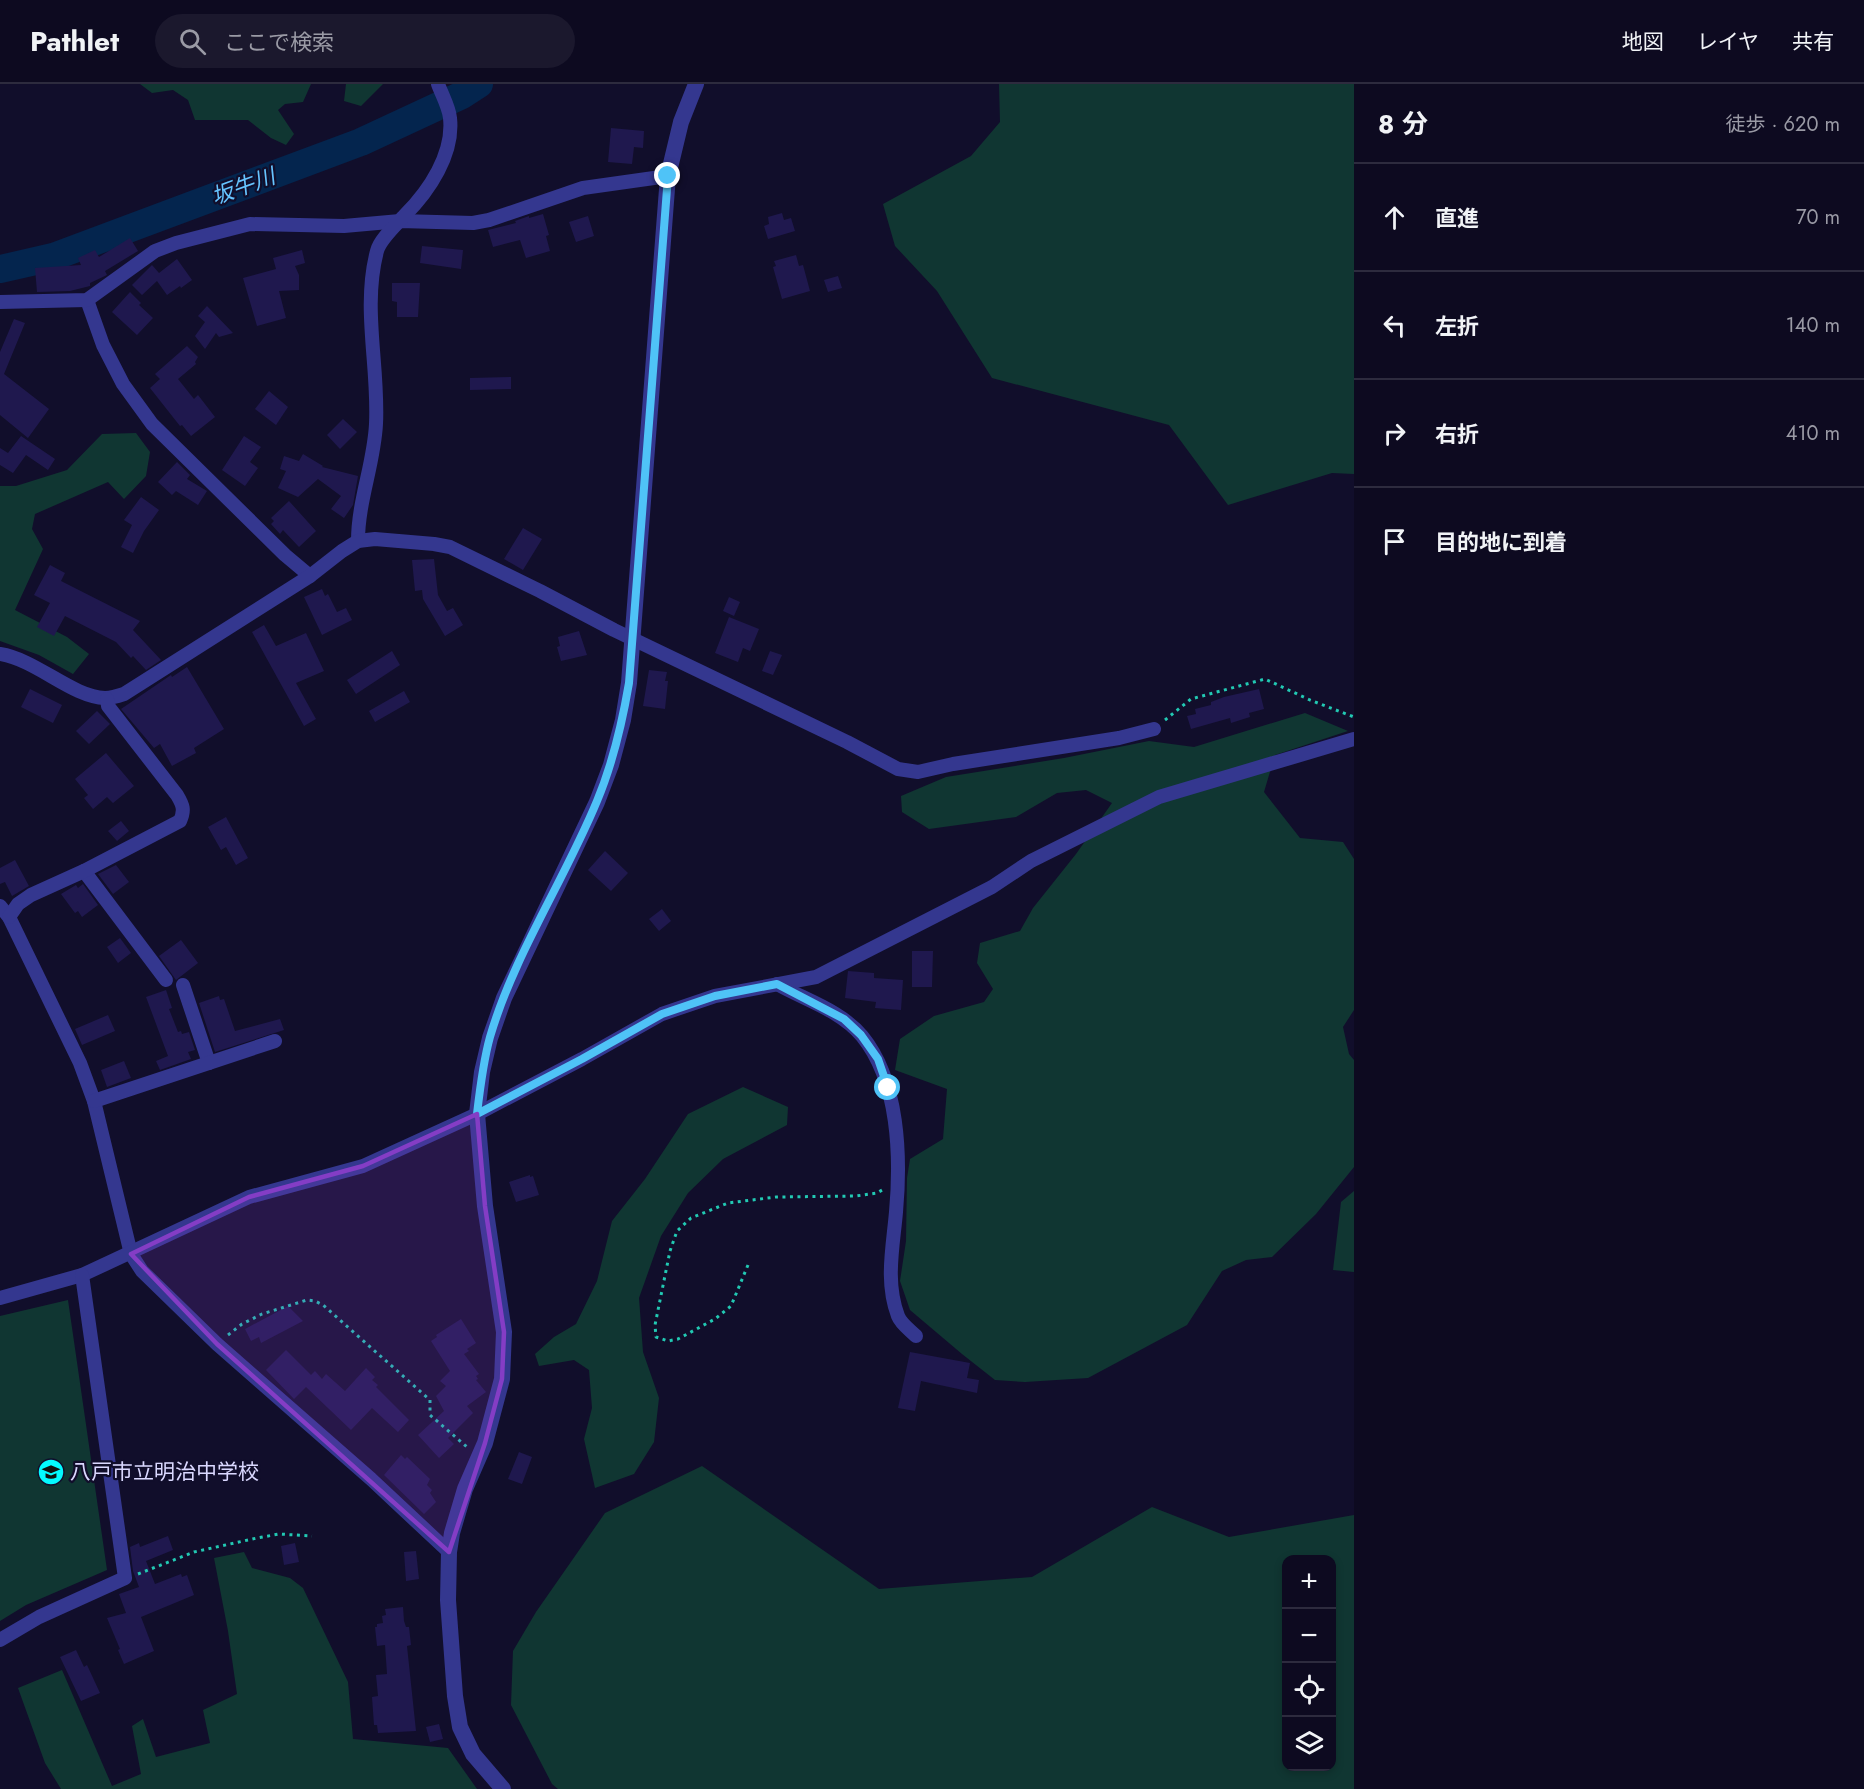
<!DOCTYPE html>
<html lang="ja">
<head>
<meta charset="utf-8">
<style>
  :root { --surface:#0d0a20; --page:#1b182d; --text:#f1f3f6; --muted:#9a9aa5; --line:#2d2b3e }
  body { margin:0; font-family:Jost,"Noto Sans JP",sans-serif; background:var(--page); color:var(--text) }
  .controls { position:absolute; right:18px; bottom:18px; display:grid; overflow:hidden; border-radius:12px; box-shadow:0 3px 9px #0003 }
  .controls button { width:54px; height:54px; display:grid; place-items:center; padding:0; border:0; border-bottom:2px solid var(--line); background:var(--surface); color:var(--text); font:30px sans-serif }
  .stop { position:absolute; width:18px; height:18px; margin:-14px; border:4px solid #4fc3f7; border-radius:50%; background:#fff }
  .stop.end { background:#4fc3f7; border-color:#fff; box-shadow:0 2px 6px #0008 }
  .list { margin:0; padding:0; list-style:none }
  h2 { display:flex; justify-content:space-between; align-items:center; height:78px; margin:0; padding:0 24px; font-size:26px }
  h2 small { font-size:20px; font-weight:400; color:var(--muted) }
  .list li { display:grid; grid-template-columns:39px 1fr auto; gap:18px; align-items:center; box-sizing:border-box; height:108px; padding:0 24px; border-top:2px solid var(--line) }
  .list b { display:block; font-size:22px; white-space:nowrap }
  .list em { font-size:20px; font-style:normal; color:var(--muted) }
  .icon { flex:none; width:33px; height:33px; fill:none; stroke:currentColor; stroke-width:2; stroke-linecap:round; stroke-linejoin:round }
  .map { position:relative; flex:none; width:1354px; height:1705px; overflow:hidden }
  header { display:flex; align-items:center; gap:36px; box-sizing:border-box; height:84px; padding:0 30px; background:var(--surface); border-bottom:2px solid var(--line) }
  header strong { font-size:28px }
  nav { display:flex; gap:33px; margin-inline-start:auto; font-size:21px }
  .search { width:420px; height:54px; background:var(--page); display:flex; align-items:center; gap:15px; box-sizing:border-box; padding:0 21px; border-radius:33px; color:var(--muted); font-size:22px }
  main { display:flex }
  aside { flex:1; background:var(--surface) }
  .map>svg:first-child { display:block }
  .green { fill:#103632; fill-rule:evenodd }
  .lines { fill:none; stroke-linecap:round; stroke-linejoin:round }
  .river { stroke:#04254e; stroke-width:28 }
  .building { fill:#1f184e }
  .path { stroke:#22c9b3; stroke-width:3; stroke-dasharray:3 4.5; stroke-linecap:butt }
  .minor { stroke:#34378f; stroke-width:14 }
  .tertiary { stroke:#34378f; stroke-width:16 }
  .route { stroke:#4fc3f7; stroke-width:8 }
  .marked { fill:#843dc5; fill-opacity:0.2; stroke:#843dc5; stroke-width:4.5; stroke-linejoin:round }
  .labels { text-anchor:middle; stroke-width:4.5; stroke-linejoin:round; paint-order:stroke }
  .poi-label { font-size:21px; fill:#dad8ff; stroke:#110e2b; text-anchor:start }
  .water-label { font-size:22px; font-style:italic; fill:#66c4ff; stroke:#110e2b }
</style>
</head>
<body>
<header>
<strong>Pathlet</strong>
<div class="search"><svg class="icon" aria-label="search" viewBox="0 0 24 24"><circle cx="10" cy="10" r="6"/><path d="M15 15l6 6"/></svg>ここで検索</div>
<nav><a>地図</a><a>レイヤ</a><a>共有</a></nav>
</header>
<main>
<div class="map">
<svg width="1354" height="1705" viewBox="0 0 1354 1705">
  <rect width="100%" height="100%" fill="#110e2b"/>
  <g class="green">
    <polygon points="140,0 311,0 303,18 285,20 278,26 294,50 286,61 271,54 248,36 195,36 188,16 173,6 152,9"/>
    <polygon points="346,0 383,0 361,22 344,17"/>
    <polygon points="999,0 1354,0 1354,390 1332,389 1228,421 1169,341 992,294 937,207 895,162 883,120 971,72 1000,38"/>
    <polygon points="136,349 150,368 146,392 124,415 108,398 35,430 32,445 43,465 15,526 67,553 89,570 73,590 39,571 0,557 0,402 16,402 67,386 102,350"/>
    <polygon points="1305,629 1348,647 1275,671 1264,708 1300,754 1343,758 1354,775 1354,926 1343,943 1349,970 1354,976 1354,1083 1316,1130 1272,1173 1246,1176 1222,1187 1187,1241 1088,1294 1025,1298 995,1296 962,1270 910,1226 900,1197 906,1157 907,1094 910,1075 943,1055 947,1005 895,986 900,955 934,932 984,918 993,905 977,879 980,859 1020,847 1033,824 1076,770 1112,719 1086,706 1057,709 1016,733 929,745 902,728 901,712 946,693 1064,674 1149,657 1194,663"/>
    <polygon points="743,1003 788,1023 787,1041 723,1075 688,1109 661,1152 639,1214 643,1268 659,1314 654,1358 634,1390 595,1404 584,1355 592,1324 589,1286 574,1276 539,1282 535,1270 554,1253 576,1240 597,1197 612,1137 645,1095 688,1030"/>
    <polygon points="1354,1107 1354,1188 1333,1186 1341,1118"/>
    <polygon points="68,1216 107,1486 26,1521 0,1537 0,1232"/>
    <path d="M702 1382 879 1505 1032 1493 1152 1423 1229 1453 1354 1431V1705H558L552 1700 511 1621 513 1567 536 1528 605 1429ZM1286 1476H1332V1682H1286Z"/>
    <polygon points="244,1468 252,1484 290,1494 303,1504 348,1598 353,1655 448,1664 477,1705 61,1705 45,1679 18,1604 62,1586 112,1702 141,1690 132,1642 143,1635 156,1673 210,1659 203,1626 237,1610 228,1547 214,1474"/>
  </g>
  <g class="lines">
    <polyline class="river" points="0,185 53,173 361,58 462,11 479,0"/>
  </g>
  <g class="building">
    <polygon points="611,44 644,47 643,64 634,63 632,80 608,78"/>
    <polygon points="782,129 784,136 791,134 795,147 768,155 764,142 769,140 768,133"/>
    <polygon points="543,130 549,151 546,152 550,167 526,174 520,156 493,163 488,146 516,139 515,137 529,132 529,134"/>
    <polygon points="588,132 594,152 576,158 569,138"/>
    <polygon points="130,154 138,167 105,187 107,191 90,199 90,202 70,207 37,208 35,184 81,181 78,174 95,166 99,173"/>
    <polygon points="422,162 463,166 461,185 420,179"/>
    <polygon points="302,166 305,179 295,182 299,191 299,206 279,207 286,234 257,242 243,194 276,185 273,174"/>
    <polygon points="796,171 799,182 803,181 810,207 782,215 773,183 776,182 774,177"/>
    <polygon points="177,175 192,196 181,204 180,202 167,211 157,197 142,211 132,201 152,181 159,189"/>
    <polygon points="838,192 842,204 828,208 824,196"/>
    <polygon points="392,199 420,199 418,233 397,233 397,218 392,217"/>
    <polygon points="130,208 141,219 139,221 153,234 137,251 112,228"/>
    <polygon points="207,222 233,249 219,253 216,249 205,265 195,252 205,238 198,232"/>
    <polygon points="14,235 25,239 4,290 49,325 28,354 0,331 0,268"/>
    <polygon points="187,262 198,273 195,278 196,280 178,295 194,315 198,311 215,333 191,352 182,341 180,342 150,304 160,295 155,290"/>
    <polygon points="511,293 511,305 470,306 470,294"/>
    <polygon points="269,307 288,323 276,341 255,325"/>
    <polygon points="343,335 357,348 340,365 327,351"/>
    <polygon points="21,352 55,375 48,386 26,371 13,389 0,381 0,364 8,369"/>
    <polygon points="244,352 261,363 250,378 258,384 245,402 222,386"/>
    <polygon points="303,370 323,382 322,383 358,392 353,421 344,434 331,425 341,412 318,395 298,413 278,404 286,387 280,385 284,372 299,377"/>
    <polygon points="177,378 190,391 187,395 207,407 198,421 176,407 172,411 158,398"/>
    <polygon points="141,413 159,426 144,447 133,469 121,463 132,441 124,436"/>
    <polygon points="289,417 316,447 299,463 283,446 280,450 271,440 274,437 271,434"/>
    <polygon points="523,444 542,455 523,486 504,475"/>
    <polygon points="434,475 438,511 447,527 453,524 463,541 445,552 423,515 422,506 415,507 412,476"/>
    <polygon points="50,481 65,489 61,497 140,537 133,546 161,576 146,586 133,572 131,574 116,558 65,532 54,552 37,543 50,519 34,511"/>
    <polygon points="322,505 325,512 328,510 337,528 346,524 352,536 322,551 304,513"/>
    <polygon points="729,513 740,518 734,532 723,527"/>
    <polygon points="729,533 759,545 750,567 743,564 738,578 715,569"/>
    <polygon points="264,541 276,562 306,549 324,587 296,599 316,635 304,642 252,548"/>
    <polygon points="579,547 587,571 561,577 557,563 560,562 558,553"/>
    <polygon points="392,567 400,581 356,610 347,596"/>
    <polygon points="770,567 782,571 773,591 762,587"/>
    <polygon points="187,583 224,645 194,664 196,669 172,682 160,660 154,664 121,625 171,591 172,593"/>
    <polygon points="649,586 667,588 665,597 668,597 665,625 643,622"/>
    <polygon points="30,605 62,621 53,639 21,623"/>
    <polygon points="1259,605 1264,625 1249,629 1250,633 1231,639 1230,634 1191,645 1187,632 1196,630 1195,625 1211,621 1211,618 1224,613"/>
    <polygon points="404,607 410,618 375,638 369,627"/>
    <polygon points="97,627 110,640 89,660 76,647"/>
    <polygon points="106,669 134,702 113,719 107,713 93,725 84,714 88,711 75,695"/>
    <polygon points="226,733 248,774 236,781 226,763 221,766 208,743"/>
    <polygon points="121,737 129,747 117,757 108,747"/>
    <polygon points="605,767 628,789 611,807 588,786"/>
    <polygon points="15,776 29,802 12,812 5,798 0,800 0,784"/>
    <polygon points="116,781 129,798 113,810 98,790"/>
    <polygon points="83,800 98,821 82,833 78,827 75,829 61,810 76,801 78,804"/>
    <polygon points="662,825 671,837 659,847 649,835"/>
    <polygon points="120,854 131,869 118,879 107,863"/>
    <polygon points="181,856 198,879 176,896 159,872"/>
    <polygon points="912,867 933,867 932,903 912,903"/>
    <polygon points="848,887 874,889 874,894 903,896 901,926 875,924 876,918 845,914"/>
    <polygon points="166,906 172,924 169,925 178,948 181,947 182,950 189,948 195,966 188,968 191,975 160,986 156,977 168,972 146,913"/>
    <polygon points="219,912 220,916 224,915 235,947 280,935 284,946 215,968 199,919"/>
    <polygon points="108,931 115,947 82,961 75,945"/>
    <polygon points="124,977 131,994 107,1003 101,986"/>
    <polygon points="530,1091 530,1093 533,1092 539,1111 516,1118 509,1098"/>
    <polygon points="288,1222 303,1237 261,1259 259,1253 251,1257 245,1245"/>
    <polygon points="461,1235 476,1259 467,1265 469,1267 464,1270 479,1290 476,1292 478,1295 476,1296 486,1308 467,1322 473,1329 448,1354 454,1360 439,1374 418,1351 444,1327 436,1312 446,1302 440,1297 450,1287 431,1257 437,1253 436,1251"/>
    <polygon points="286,1266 311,1291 315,1287 322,1295 326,1290 345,1307 366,1284 375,1293 372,1296 378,1301 376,1303 409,1336 398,1348 372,1324 351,1346 306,1303 294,1315 266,1286"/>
    <polygon points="910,1268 970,1279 967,1294 979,1296 977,1309 921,1297 915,1327 898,1324"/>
    <polygon points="519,1368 532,1373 522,1400 508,1395"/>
    <polygon points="401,1371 405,1375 407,1373 430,1395 427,1401 432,1406 430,1409 436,1418 424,1430 384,1391"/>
    <polygon points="168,1452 173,1466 146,1477 155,1500 181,1490 182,1493 187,1491 194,1511 141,1533 154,1567 124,1580 118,1566 120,1565 107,1534 126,1529 119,1510 139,1503 133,1487 130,1463 139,1459 140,1463"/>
    <polygon points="295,1459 299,1478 284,1481 281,1462"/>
    <polygon points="416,1467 419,1495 406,1497 404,1468"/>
    <polygon points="403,1523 404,1537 406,1543 409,1543 411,1561 407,1562 416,1647 378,1649 377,1641 374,1641 372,1613 378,1612 376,1591 387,1590 385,1561 377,1562 375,1543 377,1543 377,1540 383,1539 382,1532 386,1531 385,1525"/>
    <polygon points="76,1566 84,1583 87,1581 100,1609 81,1617 60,1573"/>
    <polygon points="439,1640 443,1655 430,1658 426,1643"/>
  </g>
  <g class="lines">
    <g class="path">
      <polyline points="1165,636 1191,615 1265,595 1310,616 1354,633"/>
      <polyline points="748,1181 731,1222 715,1235 678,1255 668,1257 656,1253 655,1241 670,1167 677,1147 691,1134 728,1119 776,1113 856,1112 877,1109 884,1105"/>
      <polyline points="228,1251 242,1240 262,1230 307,1216 315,1217 323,1221 430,1316 430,1331 467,1363"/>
      <polyline points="138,1490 194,1468 257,1454 279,1450 312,1452"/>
    </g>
    <g class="minor">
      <polyline points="87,216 103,261 123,300 152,340 285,471 310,492"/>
      <polyline points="0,218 87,216 155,167 176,159 250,140 344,142 400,137 473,139 489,136 583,104 668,92"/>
      <path d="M358 457C358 417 374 380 376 340 379 282 362 224 377 167 380 155 397 140 405 131 429 107 454 70 450 34 449 23 442 11 438 0"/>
      <path d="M0 570C37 576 72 613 105 614 111 614 118 612 124 610L310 492 342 467 358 457 375 455 434 460 450 463 540 507 614 546 847 658 898 685 918 688 953 680 1119 654 1154 645"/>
      <polyline points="84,787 166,896"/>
      <polyline points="0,822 9,833 80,979 94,1017 131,1170 142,1187 217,1260 371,1395 449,1468"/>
      <path d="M9 833 18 820 31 811 84 787 180 737C185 726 183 721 177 711L108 622 107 615"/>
      <path d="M777 900C805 916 840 926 862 952 899 997 901 1073 896 1128 893 1163 885 1198 898 1232 901 1240 910 1246 916 1252"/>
      <polyline points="183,901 209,979"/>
      <polyline points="94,1017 275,957"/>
      <polyline points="0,1214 82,1191 249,1113 363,1082 477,1030 582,975 662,930 715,912 816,893 992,803 1031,777 1159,713 1354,655"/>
      <polyline points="0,1556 39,1533 125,1494 82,1191"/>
    </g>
    <polyline class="tertiary" points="503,1705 473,1670 460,1643 455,1612 448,1516 449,1468 452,1449 465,1405 485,1359 502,1295 504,1248 485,1122 477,1030 482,988 490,954 504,914 597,718 611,681 623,636 629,599 668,92 681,38 696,0"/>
  </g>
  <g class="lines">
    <path class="route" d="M668 92 629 599C622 640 613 679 597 717 564 797 514 871 490 953 483 978 480 1004 477 1030L582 975 662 930 715 912 777 900 844 935 861 951 878 975 888 1004"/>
  </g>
  <path class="marked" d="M477 1030 485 1122 504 1248 502 1295 485 1359 449 1468 217 1260 131 1170 249 1113 363 1082Z"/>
  <defs>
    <symbol id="school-disc" viewBox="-11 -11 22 22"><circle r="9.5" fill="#04f9ff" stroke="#110e2b"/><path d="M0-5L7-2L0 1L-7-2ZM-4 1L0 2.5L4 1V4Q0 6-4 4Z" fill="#111"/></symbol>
  </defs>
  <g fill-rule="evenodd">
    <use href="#school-disc" x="36" y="1373" width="30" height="30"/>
  </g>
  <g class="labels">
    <g class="poi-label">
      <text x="70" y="1395">八戸市立明治中学校</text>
    </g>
    <g class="water-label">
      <text transform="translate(243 102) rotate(-20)" y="8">坂牛川</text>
    </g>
  </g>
</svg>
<div class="controls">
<button>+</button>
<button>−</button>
<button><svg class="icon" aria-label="locate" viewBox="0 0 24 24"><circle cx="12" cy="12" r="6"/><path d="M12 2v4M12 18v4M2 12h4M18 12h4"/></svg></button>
<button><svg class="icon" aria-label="layers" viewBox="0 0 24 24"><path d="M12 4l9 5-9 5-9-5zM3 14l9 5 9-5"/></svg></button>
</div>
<div class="stop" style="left:888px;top:1004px"></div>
<div class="stop end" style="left:668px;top:92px"></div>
</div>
<aside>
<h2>8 分<small>徒歩 · 620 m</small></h2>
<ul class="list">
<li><svg class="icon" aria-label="ahead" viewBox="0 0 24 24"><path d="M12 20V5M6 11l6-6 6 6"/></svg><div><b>直進</b></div><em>70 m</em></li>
<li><svg class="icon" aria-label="left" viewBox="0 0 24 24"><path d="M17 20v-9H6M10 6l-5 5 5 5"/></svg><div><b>左折</b></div><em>140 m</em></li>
<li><svg class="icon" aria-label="right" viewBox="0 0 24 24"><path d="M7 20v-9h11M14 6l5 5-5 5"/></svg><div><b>右折</b></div><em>410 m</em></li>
<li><svg class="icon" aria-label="arrive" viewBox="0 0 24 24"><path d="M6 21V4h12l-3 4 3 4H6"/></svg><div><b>目的地に到着</b></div></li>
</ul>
</aside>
</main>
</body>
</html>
